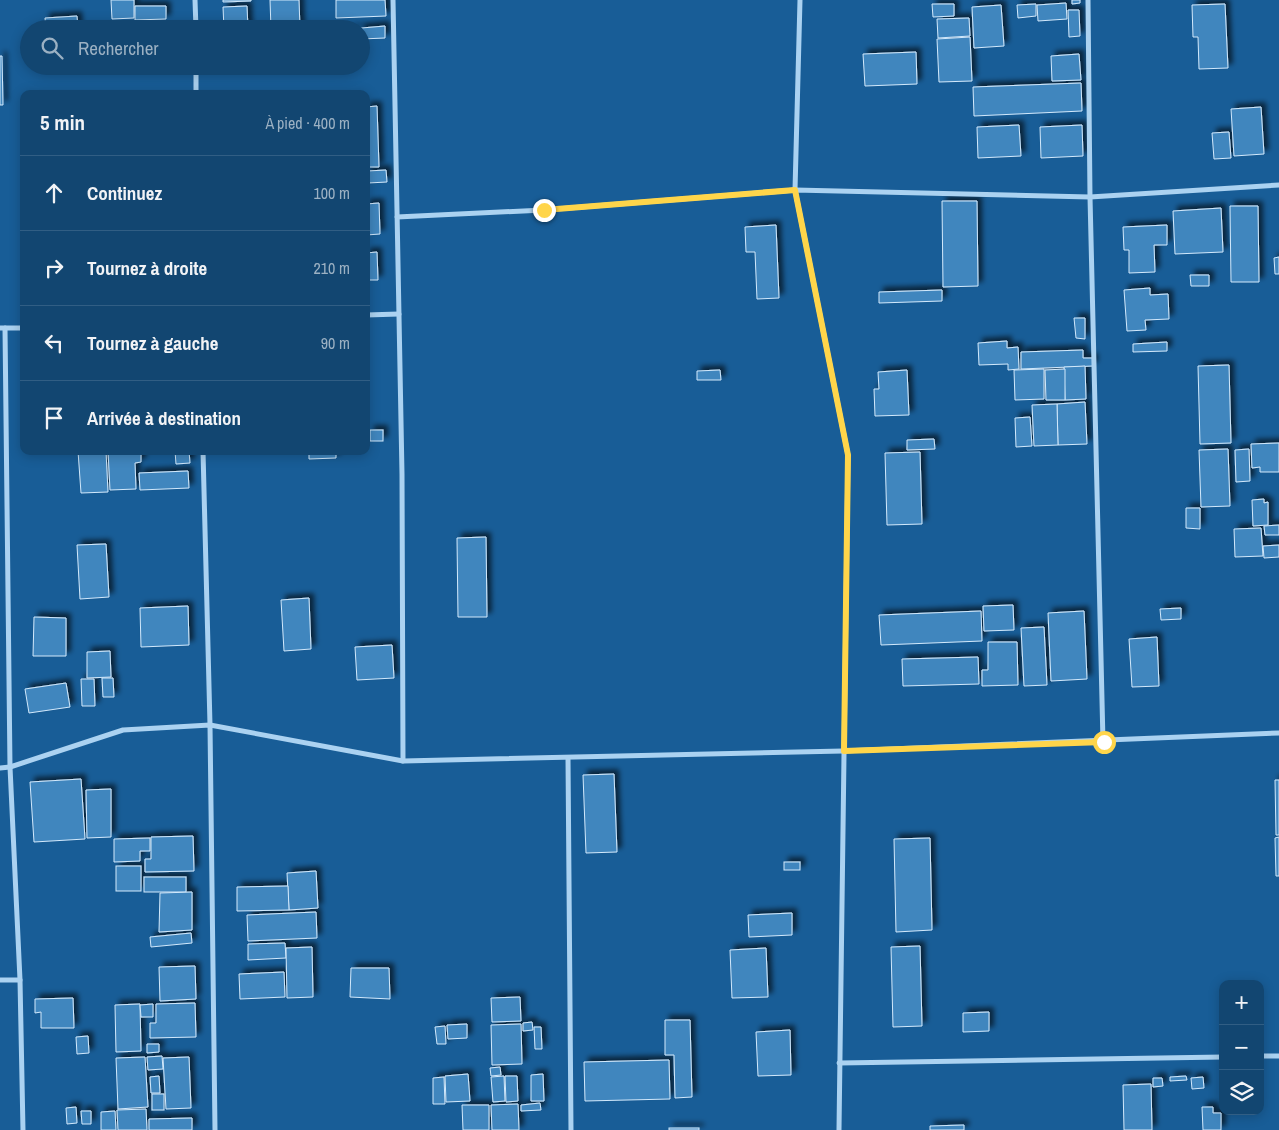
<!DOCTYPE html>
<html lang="fr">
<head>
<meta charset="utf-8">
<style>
  :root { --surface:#124671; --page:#1b4d76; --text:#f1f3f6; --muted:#9cb1c3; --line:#315e84 }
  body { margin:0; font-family:"Archivo Narrow",sans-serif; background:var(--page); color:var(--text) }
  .controls { position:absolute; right:15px; bottom:15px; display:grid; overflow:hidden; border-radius:10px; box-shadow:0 2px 12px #0003 }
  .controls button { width:45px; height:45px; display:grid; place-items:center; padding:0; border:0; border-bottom:1px solid var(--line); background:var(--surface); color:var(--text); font:25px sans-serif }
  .stop { position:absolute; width:15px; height:15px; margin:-11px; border:4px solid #ffd54a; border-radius:50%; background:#fff }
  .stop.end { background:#ffd54a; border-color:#fff; box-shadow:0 1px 5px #0008 }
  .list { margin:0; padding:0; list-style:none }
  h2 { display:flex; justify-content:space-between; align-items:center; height:65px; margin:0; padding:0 20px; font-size:21px }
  h2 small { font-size:16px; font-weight:400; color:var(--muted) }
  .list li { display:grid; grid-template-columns:32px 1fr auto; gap:15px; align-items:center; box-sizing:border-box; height:75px; padding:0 20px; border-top:1px solid var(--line) }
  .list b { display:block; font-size:19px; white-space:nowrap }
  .list em { font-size:16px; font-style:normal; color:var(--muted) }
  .icon { flex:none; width:28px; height:28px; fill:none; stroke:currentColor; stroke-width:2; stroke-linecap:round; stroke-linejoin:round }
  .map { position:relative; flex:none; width:1279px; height:1130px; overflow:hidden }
  .search { position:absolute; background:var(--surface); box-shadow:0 2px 12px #0003; left:20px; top:20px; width:350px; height:55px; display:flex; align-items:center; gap:12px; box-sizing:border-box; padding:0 18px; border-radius:28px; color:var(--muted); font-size:19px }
  .panel { position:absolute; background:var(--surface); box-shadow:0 2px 12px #0003; left:20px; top:90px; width:350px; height:365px; border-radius:10px }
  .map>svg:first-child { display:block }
  .building { fill:#4186be; stroke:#d2e9fc; filter:url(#shadow) }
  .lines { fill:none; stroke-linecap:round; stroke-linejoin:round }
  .street { stroke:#abd2f1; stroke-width:5 }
  .route { stroke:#ffd54a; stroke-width:6 }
</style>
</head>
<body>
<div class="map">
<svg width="1279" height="1130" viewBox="0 0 1279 1130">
  <defs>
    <filter id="shadow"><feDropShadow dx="4.5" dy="-4.5" stdDeviation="2.5" flood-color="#0009"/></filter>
  </defs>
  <rect width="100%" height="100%" fill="#185d97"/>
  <g class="building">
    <polygon points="111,0 134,0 134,18 112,19"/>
    <polygon points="223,0 251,0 251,1 223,2"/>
    <polygon points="270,0 299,0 300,29 271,29"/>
    <polygon points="336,0 385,0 386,16 336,18"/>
    <polygon points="1072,0 1080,0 1080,3 1072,4"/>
    <polygon points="1066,3 1067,19 1038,21 1037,5"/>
    <polygon points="932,4 954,4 954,16 933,17"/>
    <polygon points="1036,4 1036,16 1018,18 1017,5"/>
    <polygon points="1225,4 1228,68 1199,69 1198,37 1193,37 1192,5"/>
    <polygon points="1001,5 1004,46 974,48 972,7"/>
    <polygon points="135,6 166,6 166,19 135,20"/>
    <polygon points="247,6 248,29 224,29 223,7"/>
    <polygon points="1068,10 1079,10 1080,36 1069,37"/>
    <polygon points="77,16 78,29 46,29 45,18"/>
    <polygon points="969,18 970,36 938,38 937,19"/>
    <polygon points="385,26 385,38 361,39 361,29 350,29"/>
    <polygon points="970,37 972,81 939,82 937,39"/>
    <polygon points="916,52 917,84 865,86 863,54"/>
    <polygon points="1079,54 1081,80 1052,81 1051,56"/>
    <polygon points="0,56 2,56 3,105 0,105"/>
    <polygon points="1081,83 1082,111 974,116 973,87"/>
    <polygon points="377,106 379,167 366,167 366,107"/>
    <polygon points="1261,107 1264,154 1234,156 1231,109"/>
    <polygon points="1019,125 1021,156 978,158 977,127"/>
    <polygon points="1082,125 1083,156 1041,158 1040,127"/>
    <polygon points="1229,132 1231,158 1214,159 1212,133"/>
    <polygon points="386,170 387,182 368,183 367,171"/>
    <polygon points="942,201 977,201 978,286 943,287"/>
    <polygon points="379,203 380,234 366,235 366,204"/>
    <polygon points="1230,206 1258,206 1259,282 1231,282"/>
    <polygon points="1221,208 1223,252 1175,254 1173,211"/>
    <polygon points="776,225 779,298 757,299 755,252 746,252 745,227"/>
    <polygon points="1167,225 1167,245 1154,245 1155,272 1129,273 1129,250 1124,250 1123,227"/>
    <polygon points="377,252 378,280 366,280 366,253"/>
    <polygon points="1279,257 1279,274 1275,274 1274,258"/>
    <polygon points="1190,275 1209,275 1209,286 1191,286"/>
    <polygon points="1150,288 1150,295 1168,294 1169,319 1145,320 1146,330 1127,331 1124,290"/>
    <polygon points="942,290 942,301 879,303 879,292"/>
    <polygon points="1074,318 1085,318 1085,339 1076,338"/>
    <polygon points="1007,341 1007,348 1018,347 1019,369 1008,370 1008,364 979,365 978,343"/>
    <polygon points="1167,342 1167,351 1133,352 1133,344"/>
    <polygon points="1083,350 1083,358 1093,358 1093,366 1021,369 1021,352"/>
    <polygon points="1229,365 1231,443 1200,444 1198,366"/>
    <polygon points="1085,366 1086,399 1065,400 1064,367"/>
    <polygon points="1044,369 1044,399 1015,400 1014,370"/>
    <polygon points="1065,369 1065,400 1046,400 1045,370"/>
    <polygon points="720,370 721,380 697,380 697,371"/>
    <polygon points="907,370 909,415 875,416 874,389 879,389 878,372"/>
    <polygon points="1085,402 1087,444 1058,445 1057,404"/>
    <polygon points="1057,404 1058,445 1034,446 1032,405"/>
    <polygon points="1030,417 1032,446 1016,447 1015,418"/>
    <rect x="370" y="430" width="13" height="11"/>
    <polygon points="934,439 935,449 907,450 907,440"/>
    <polygon points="1279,443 1279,472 1260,472 1260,467 1252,468 1251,444"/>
    <polygon points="1228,449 1230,506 1201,507 1199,450"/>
    <polygon points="1249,449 1250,481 1236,482 1235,450"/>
    <polygon points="78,451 106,451 108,492 81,493"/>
    <polygon points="108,451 141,451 141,462 135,463 136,489 110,490"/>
    <polygon points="175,451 189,451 190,463 176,464"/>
    <polygon points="309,451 336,451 336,458 309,459"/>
    <polygon points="920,452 922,524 887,525 885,453"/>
    <polygon points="188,471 189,488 140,490 139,473"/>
    <polygon points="1264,499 1264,503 1268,502 1268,525 1253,526 1252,500"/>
    <polygon points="1186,508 1200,508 1200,529 1186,528"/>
    <polygon points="1279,525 1279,535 1265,535 1264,526"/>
    <polygon points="1261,528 1263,556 1235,557 1234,529"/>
    <polygon points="486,537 487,617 458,617 457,538"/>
    <polygon points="106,544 109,597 80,599 77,545"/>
    <polygon points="1279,545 1279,557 1264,558 1263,546"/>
    <polygon points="309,598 311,649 284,651 281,600"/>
    <polygon points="1013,605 1014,630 984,631 983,606"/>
    <polygon points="188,606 189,645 141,647 140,608"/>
    <polygon points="1181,608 1181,619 1161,620 1160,609"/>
    <polygon points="981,611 982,641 881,645 879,615"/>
    <polygon points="1084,611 1087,679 1051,681 1048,613"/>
    <polygon points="34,617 66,618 66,656 33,656"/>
    <polygon points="1044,627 1047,685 1024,686 1021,628"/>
    <polygon points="1157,637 1159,686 1132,687 1129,639"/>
    <polygon points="988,642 1017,642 1018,685 982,686 982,670 988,670"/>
    <polygon points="392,645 394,678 357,680 355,647"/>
    <polygon points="110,651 111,677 87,678 87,652"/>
    <polygon points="978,657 979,684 903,686 902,659"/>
    <polygon points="102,678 113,678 114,697 103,697"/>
    <polygon points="81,679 94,679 95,706 82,706"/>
    <polygon points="66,683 70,707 29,713 25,689"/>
    <polygon points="614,774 617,852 586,853 583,775"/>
    <polygon points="81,779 85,839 34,842 30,782"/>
    <polygon points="1275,780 1279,780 1279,835 1276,835"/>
    <polygon points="111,789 111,837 87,838 86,790"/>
    <polygon points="193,836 194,871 145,872 145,859 151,859 151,837"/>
    <polygon points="1279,837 1279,876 1276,876 1275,838"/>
    <polygon points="150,838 150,851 140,851 140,861 114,862 114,839"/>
    <polygon points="930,838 932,930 896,932 894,839"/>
    <rect x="784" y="862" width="16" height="8"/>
    <rect x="116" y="866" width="25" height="25"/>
    <polygon points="316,871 318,908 289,910 287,873"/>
    <rect x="144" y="877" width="42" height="15"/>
    <polygon points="288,886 289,910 237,911 237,887"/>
    <polygon points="192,892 192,930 159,932 160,893"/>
    <polygon points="316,912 317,938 248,941 247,915"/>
    <polygon points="792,913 792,935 749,937 748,915"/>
    <polygon points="191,933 192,943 151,947 150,937"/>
    <polygon points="285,943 286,958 248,960 248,944"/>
    <polygon points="920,946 922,1026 893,1027 891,947"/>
    <polygon points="312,947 313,997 287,998 286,948"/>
    <polygon points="766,948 768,997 732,998 730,950"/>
    <polygon points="195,966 196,999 160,1001 159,967"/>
    <polygon points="351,968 389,968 390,999 350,997"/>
    <polygon points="284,972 285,997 240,999 239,974"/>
    <polygon points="520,997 521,1021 492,1022 491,998"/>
    <polygon points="73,998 74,1028 41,1028 41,1012 35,1013 35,999"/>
    <polygon points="195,1003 196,1037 150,1038 150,1023 156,1023 156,1004"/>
    <polygon points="140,1004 141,1051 116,1052 115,1005"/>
    <polygon points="153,1004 153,1017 141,1017 140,1005"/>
    <polygon points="989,1012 989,1031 963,1032 963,1013"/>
    <polygon points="665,1020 690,1020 692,1097 675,1098 674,1055 665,1055"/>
    <polygon points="532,1022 533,1030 523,1031 523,1023"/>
    <polygon points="467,1024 467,1038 448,1039 447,1025"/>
    <polygon points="521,1024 522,1064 492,1065 491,1025"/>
    <polygon points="445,1026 446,1044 437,1044 435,1027"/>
    <polygon points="534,1027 541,1027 542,1049 535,1049"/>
    <polygon points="790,1030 791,1075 758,1076 756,1032"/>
    <polygon points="88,1036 89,1053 77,1054 76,1037"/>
    <polygon points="147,1044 159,1044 159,1052 147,1053"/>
    <polygon points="162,1056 163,1069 148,1070 147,1057"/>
    <polygon points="145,1057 148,1107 118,1109 116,1058"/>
    <polygon points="189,1057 191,1108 166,1109 163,1058"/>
    <polygon points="669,1060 670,1099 585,1101 584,1062"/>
    <polygon points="500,1067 501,1075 491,1076 490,1068"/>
    <polygon points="468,1074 470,1101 446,1102 445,1076"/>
    <polygon points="543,1074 544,1101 531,1101 531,1075"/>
    <polygon points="159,1076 160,1093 151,1093 150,1077"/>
    <polygon points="504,1076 505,1101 493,1102 491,1077"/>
    <polygon points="505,1076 517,1076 518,1101 506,1102"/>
    <polygon points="1186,1076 1187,1080 1170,1081 1170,1077"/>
    <polygon points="444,1077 445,1104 433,1104 433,1078"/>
    <polygon points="1203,1077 1204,1088 1192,1089 1191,1078"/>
    <polygon points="1153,1078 1162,1078 1163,1086 1153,1087"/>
    <polygon points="1151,1084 1152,1130 1124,1130 1123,1085"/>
    <rect x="152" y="1094" width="12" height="16"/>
    <polygon points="540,1103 541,1110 521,1111 521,1105"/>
    <polygon points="518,1104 519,1130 492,1130 491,1105"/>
    <polygon points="462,1105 489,1105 489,1130 463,1130"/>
    <polygon points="76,1107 77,1123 67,1124 66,1108"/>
    <polygon points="1202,1107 1213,1107 1213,1113 1221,1113 1221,1130 1203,1130"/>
    <polygon points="146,1109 147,1130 118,1130 117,1110"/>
    <polygon points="81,1111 91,1111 91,1124 82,1124"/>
    <polygon points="115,1111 116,1130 101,1130 101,1112"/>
    <polygon points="192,1118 192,1130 149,1130 149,1119"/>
    <polygon points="964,1125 964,1130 930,1130 930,1126"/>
    <rect x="669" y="1128" width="30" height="2"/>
  </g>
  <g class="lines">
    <g class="street">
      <polyline points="195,0 196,29"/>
      <polyline points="393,0 402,474 403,761"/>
      <polyline points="800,0 795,190 848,455 839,1130"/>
      <polyline points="1088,0 1090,197 1103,742"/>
      <polyline points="196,66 196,94"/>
      <polyline points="397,217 544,210 795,190 1090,197 1279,185"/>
      <polyline points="366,315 399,314"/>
      <polyline points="0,328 24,328"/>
      <polyline points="5,328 10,767 20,980 23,1130"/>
      <polyline points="203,451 210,725 215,1130"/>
      <polyline points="568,758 571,1130"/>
      <polyline points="0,768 10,767 123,730 210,725 403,761 843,751 1279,733"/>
      <polyline points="0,980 20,980"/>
      <polyline points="1260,1056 1279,1056"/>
      <polyline points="839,1063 1223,1057"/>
    </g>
  </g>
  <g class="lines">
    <polyline class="route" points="544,210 795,190 848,455 844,751 1104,742"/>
  </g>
</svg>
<div class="controls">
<button>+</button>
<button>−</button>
<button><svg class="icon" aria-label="layers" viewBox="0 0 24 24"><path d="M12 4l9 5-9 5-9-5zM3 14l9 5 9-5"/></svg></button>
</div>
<div class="stop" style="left:1104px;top:742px"></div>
<div class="stop end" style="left:544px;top:210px"></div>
<div class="search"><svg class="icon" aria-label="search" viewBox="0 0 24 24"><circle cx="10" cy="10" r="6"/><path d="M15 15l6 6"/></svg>Rechercher</div>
<section class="panel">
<h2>5 min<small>À pied · 400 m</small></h2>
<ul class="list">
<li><svg class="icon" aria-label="ahead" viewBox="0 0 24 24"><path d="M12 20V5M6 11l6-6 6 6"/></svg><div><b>Continuez</b></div><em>100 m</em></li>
<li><svg class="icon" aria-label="right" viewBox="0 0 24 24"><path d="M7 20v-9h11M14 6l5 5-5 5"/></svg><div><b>Tournez à droite</b></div><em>210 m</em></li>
<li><svg class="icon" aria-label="left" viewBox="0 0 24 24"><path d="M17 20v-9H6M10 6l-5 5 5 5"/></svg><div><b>Tournez à gauche</b></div><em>90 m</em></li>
<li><svg class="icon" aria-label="arrive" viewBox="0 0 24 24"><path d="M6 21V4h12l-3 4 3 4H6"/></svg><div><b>Arrivée à destination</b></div></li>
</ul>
</section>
</div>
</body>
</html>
